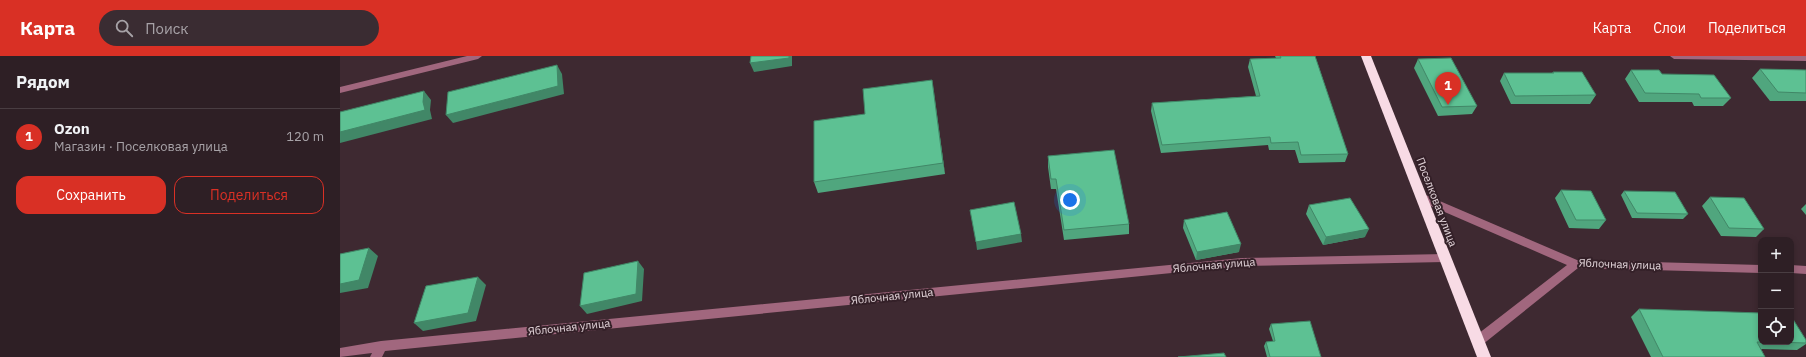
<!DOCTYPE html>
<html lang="ru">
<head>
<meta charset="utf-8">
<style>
  :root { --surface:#2e1f25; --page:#3a2c32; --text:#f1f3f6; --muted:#a7a2a7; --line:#493d42; --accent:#d93025 }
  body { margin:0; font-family:"IBM Plex Sans",sans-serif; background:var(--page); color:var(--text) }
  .controls { position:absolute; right:12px; bottom:12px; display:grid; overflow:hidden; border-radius:8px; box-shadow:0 2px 6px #0003 }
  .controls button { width:36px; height:36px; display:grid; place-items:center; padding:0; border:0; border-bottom:1px solid var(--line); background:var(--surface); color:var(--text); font:20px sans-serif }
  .you { position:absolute; left:730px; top:144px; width:14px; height:14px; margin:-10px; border:3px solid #fff; border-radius:50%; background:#1a73e8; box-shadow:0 0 0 6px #1a73e833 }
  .badge { display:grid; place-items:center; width:26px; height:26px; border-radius:50%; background:var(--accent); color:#fff; font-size:13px; font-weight:700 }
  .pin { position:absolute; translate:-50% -33px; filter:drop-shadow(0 1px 2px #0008) }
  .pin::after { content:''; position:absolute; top:21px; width:14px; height:12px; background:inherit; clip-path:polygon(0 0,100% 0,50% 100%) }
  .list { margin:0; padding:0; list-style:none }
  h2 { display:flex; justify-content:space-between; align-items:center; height:52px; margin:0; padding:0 16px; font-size:17px }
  h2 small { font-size:13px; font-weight:400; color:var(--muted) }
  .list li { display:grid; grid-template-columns:26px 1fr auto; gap:12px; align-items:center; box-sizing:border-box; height:56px; padding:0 16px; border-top:1px solid var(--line) }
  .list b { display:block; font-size:15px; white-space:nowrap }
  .list p { margin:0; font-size:13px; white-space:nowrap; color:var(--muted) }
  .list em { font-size:13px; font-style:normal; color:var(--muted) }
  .actions { display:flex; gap:8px; padding:12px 16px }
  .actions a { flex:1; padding:9px 0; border:1px solid var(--accent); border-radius:12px; text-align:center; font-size:14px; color:var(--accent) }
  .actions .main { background:var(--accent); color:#fff }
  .icon { flex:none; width:22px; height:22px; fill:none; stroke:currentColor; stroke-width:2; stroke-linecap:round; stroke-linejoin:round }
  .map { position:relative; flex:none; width:1466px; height:301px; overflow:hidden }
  header { display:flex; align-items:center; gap:24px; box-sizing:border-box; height:56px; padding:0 20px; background:var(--accent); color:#fff }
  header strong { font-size:19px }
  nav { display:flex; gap:22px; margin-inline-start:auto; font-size:14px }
  .search { width:280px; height:36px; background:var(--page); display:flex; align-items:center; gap:10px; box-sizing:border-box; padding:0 14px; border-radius:22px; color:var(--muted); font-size:15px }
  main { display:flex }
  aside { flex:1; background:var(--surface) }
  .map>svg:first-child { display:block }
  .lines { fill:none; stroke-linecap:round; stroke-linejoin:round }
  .minor { fill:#a1677e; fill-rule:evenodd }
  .highway { fill:#f8dbe5; fill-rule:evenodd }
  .wall { fill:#50a67e }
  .shaded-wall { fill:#418767 }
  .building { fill:#5dc193; stroke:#418767 }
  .labels { text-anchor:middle; stroke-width:4; stroke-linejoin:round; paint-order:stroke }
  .street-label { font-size:11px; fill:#e4d6db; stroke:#342028 }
</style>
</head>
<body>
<header>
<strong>Карта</strong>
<div class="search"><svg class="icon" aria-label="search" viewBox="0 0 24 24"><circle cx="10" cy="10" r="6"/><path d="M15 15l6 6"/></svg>Поиск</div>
<nav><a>Карта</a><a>Слои</a><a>Поделиться</a></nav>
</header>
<main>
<aside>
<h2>Рядом<small></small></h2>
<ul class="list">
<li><span class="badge">1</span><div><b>Ozon</b><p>Магазин · Поселковая улица</p></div><em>120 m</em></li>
</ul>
<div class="actions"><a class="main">Сохранить</a><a>Поделиться</a></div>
</aside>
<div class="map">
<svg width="1466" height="301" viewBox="0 0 1466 301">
  <rect width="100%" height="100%" fill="#3e2931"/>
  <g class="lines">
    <g class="minor">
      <polygon points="127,0 142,0 138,3 0,37 0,31"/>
      <polygon points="1330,0 1466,0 1466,5 1334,3"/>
      <polygon points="1081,137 1237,204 1421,209 1421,217 1238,212 1142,289 1138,290 1134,289 1132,285 1134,281 1227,209 1077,144 1076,141 1077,138"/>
      <polygon points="1105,198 1109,199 1110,202 1109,205 1105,206 902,210 45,295 42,301 30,301 32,297 0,301 0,292 41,285 902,202"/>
      <polygon points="1451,209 1466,210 1466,218 1451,217"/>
    </g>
    <polygon class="highway" points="1021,0 1031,0 1151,301 1137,301"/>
  </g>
  <g class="wall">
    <polygon points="935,0 975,0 1008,98 1005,106 959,107 955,94 929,94 928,89 821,97 811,55 812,47 916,40 908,11 910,3 936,2"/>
    <polygon points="1078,3 1137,50 1132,58 1098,60 1074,12"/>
    <polygon points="1420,13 1466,14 1466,45 1430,45 1412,22"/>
    <polygon points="1291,14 1322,18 1391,42 1383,50 1354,50 1352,46 1299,46 1285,23"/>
    <polygon points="1213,16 1256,39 1250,48 1171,48 1160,25 1164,17 1212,17"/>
    <polygon points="592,24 605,118 478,137 474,126"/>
    <polygon points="708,100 789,168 789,178 724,184 716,133 711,133 708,111"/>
    <polygon points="1221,134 1266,164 1259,173 1229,172 1215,142"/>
    <polygon points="1284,135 1348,158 1343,163 1292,162 1281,139"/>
    <polygon points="1370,141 1424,173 1416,181 1381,180 1362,150"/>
    <polygon points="1466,148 1466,159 1461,153"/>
    <polygon points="969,149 1025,181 983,189 966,158"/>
    <polygon points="844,164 899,196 856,204 843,172"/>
    <polygon points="1299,253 1466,284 1466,288 1457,294 1421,293 1425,301 1311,301 1291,261"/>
    <polygon points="931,268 981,301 927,301 924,290 926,286 933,285 929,273"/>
  </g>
  <g class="shaded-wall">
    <polygon points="449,0 452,0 452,10 414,16 410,7"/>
    <polygon points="217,9 222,18 224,38 113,67 106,59"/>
    <polygon points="592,24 594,36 605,118 603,107"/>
    <polygon points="84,35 91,44 90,54 92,63 0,87 0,76 83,46"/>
    <polygon points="1029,173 1025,181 983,189 986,181"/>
    <polygon points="681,178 682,186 637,194 636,186"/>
    <polygon points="901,188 899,196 856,204 857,196"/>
    <polygon points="29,192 38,200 28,232 0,237 0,228"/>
    <polygon points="298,205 304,213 302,245 247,258 240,250"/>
    <polygon points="138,221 146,229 136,265 83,275 74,267"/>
  </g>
  <g class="building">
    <polygon points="411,0 449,0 449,2 410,7"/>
    <polygon points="940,0 975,0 1008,98 961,99 958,86 931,87 930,81 822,89 812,47 920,40 910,3 941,2"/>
    <polygon points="1111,2 1137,50 1102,51 1078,3"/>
    <polygon points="217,9 218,30 106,59 108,36"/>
    <polygon points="1420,13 1466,14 1466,37 1438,36"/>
    <polygon points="1291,14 1319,14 1322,18 1374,19 1391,42 1361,42 1359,38 1305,37"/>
    <polygon points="1213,16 1242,16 1256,39 1175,40 1164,17 1214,17"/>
    <polygon points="592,24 603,107 474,126 474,65 525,58 523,33"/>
    <polygon points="84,35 83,46 85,54 0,76 0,56"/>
    <polygon points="774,94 789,168 724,174 716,123 711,123 708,100"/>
    <polygon points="1221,134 1251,135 1266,164 1236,164"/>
    <polygon points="1284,135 1335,136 1348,158 1297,157"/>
    <polygon points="1370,141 1404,142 1424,173 1389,172"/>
    <polygon points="1010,142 1029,173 986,181 969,149"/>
    <polygon points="674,146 681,178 636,186 630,154"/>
    <polygon points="887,156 901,188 857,196 844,164"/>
    <polygon points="29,192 19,224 0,228 0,198"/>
    <polygon points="298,205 296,238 240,250 244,217"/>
    <polygon points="138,221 128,257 74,267 86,230"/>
    <polygon points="1299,253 1421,257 1421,286 1417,286 1425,301 1323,301"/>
    <polygon points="1451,260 1466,284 1466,287 1433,286 1451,286"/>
    <polygon points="970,265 981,301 930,301 926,286 935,285 931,268"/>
    <polygon points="884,297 886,301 838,301"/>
  </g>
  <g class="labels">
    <g class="street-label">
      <text transform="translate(1097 146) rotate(69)" y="4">Поселковая улица</text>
      <text transform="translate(1280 208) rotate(2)" y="4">Яблочная улица</text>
      <text transform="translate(874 209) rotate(-5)" y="4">Яблочная улица</text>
      <text transform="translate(552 240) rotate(-6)" y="4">Яблочная улица</text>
      <text transform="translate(229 271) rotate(-6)" y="4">Яблочная улица</text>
    </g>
  </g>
</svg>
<div class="controls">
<button>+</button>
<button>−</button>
<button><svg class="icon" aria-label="locate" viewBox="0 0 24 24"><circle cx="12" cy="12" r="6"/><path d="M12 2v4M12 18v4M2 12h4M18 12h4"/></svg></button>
</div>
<div class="you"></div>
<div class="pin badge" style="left:1108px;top:49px">1</div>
</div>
</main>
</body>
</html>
